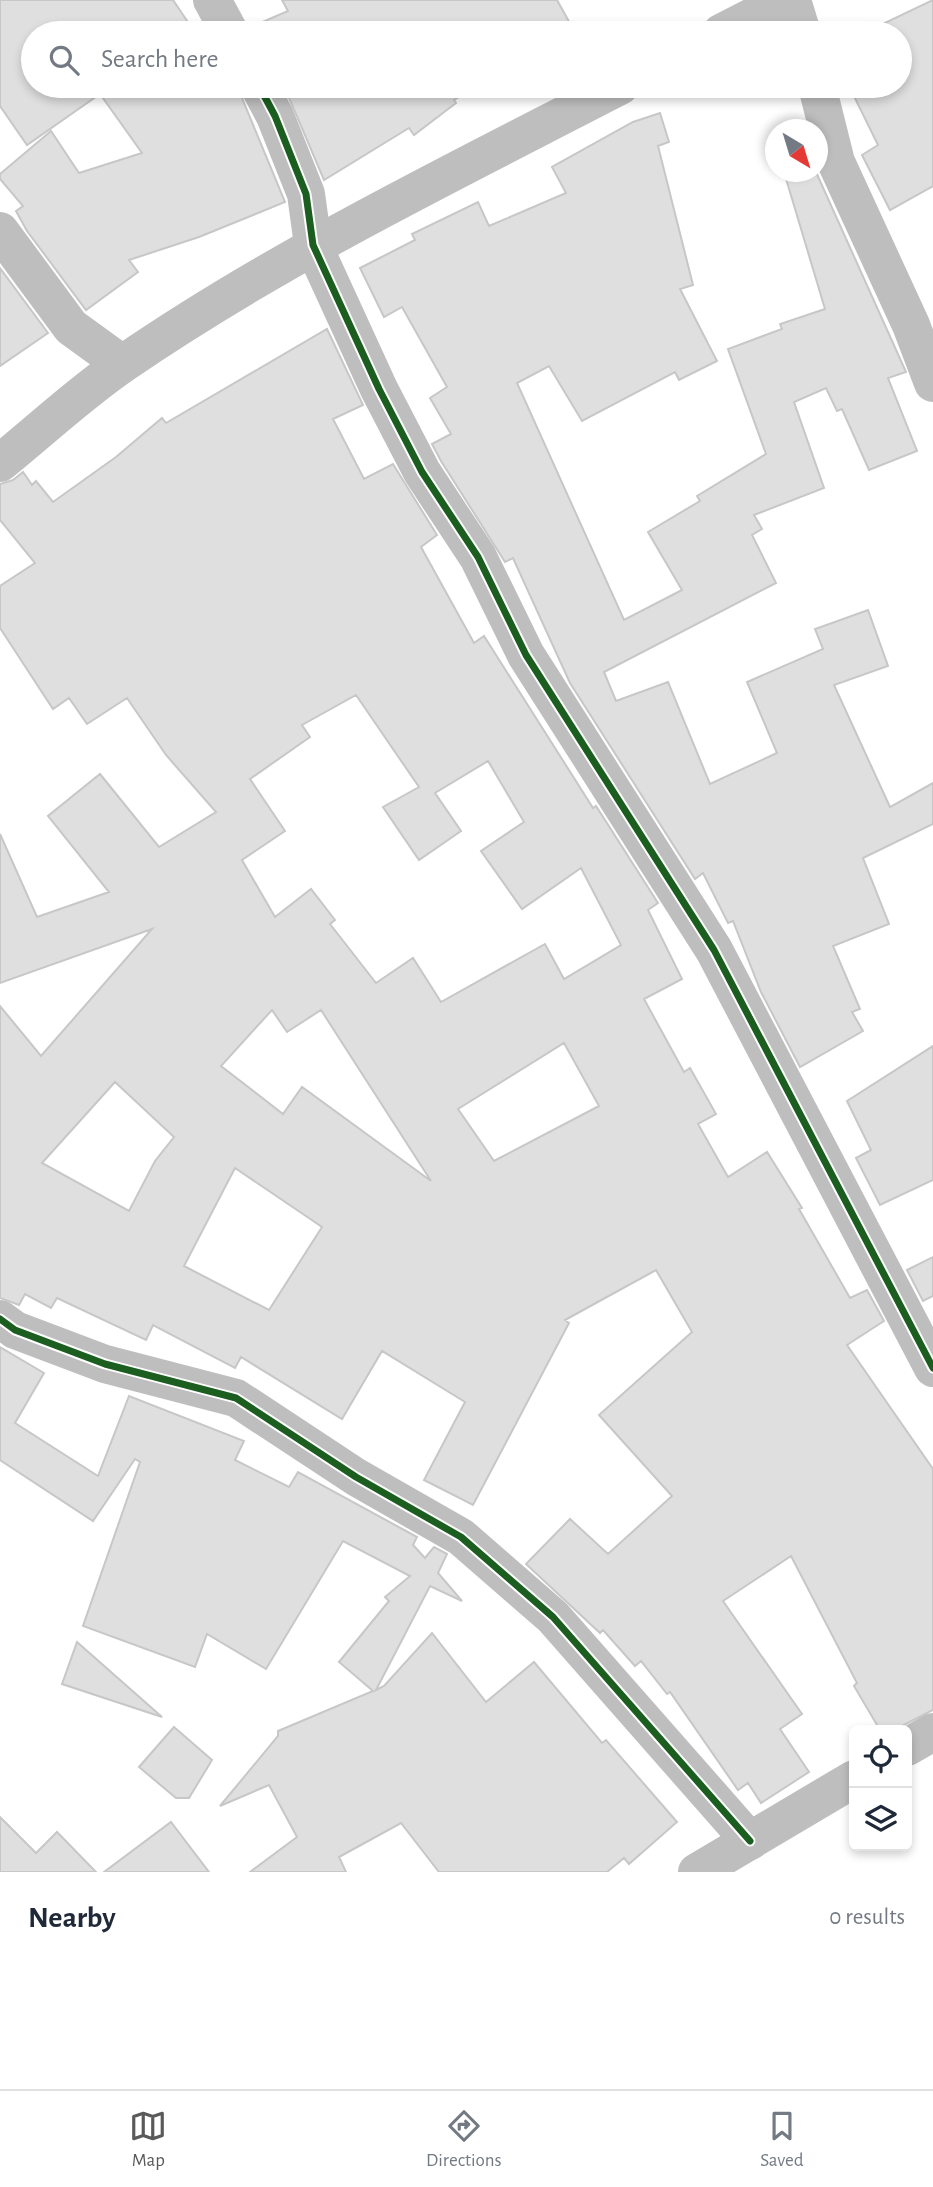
<!DOCTYPE html>
<html lang="en">
<head>
<meta charset="utf-8">
<style>
  :root { --surface:#fff; --page:#f2f2f3; --text:#1f2937; --muted:#747a83; --line:#e0e1e3; --accent:#595959 }
  body { margin:0; font-family:"Alegreya Sans",sans-serif; background:var(--page); color:var(--text) }
  .controls { position:absolute; right:21px; bottom:21px; display:grid; overflow:hidden; border-radius:10px; box-shadow:0 4px 10px #0003 }
  .controls button { width:63px; height:63px; display:grid; place-items:center; padding:0; border:0; border-bottom:2px solid var(--line); background:var(--surface); color:var(--text); font:35px sans-serif }
  .compass { position:absolute; left:765px; top:119px; width:63px; height:63px; border-radius:50%; background:var(--surface); box-shadow:0 4px 10px #0003; rotate:142deg }
  .list { margin:0; padding:0; list-style:none }
  h2 { display:flex; justify-content:space-between; align-items:center; height:91px; margin:0; padding:0 28px; font-size:30px }
  h2 small { font-size:23px; font-weight:400; color:var(--muted) }
  .icon { flex:none; width:38px; height:38px; fill:none; stroke:currentColor; stroke-width:2; stroke-linecap:round; stroke-linejoin:round }
  .map { position:relative; flex:none; width:933px; height:1872px; overflow:hidden }
  .search { position:absolute; background:var(--surface); box-shadow:0 4px 10px #0003; left:21px; right:21px; top:21px; height:77px; display:flex; align-items:center; gap:18px; box-sizing:border-box; padding:0 24px; border-radius:38px; color:var(--muted); font-size:26px }
  .sheet { height:217px; background:var(--surface) }
  nav { display:flex; justify-content:space-around; align-items:center; box-sizing:border-box; height:98px; border-top:2px solid var(--line); background:var(--surface); font-size:19px; color:var(--muted) }
  nav a { display:grid; justify-items:center; gap:4px }
  nav .on { color:var(--accent) }
  .map>svg:first-child { display:block }
  .building { fill:#dfdfdf; stroke:#c7c7c7; stroke-width:2; fill-rule:evenodd }
  .lines { fill:none; stroke-linecap:round; stroke-linejoin:round }
  .minor { stroke:#bebebe; stroke-width:38 }
  .cycleway-casing { stroke:#fff; stroke-width:11 }
  .cycleway { stroke:#1b5e20; stroke-width:7 }
</style>
</head>
<body>
<div class="map">
<svg width="933" height="1872" viewBox="0 0 933 1872">
  <rect width="100%" height="100%" fill="#fff"/>
  <g class="building">
    <polygon points="0,0 173,0 194,31 190,33 33,33 33,86 237,86 285,202 199,237 129,260 138,272 86,310 27,231 16,211 23,206 0,179 0,174 51,131 79,173 142,153 100,94 27,145 0,106"/>
    <polygon points="282,0 557,0 572,27 562,33 265,33 260,23 288,11"/>
    <polygon points="933,0 933,186 890,210 862,155 878,145 849,86 900,86 900,33 864,33"/>
    <polygon points="284,86 477,86 454,100 456,103 414,135 409,128 324,180"/>
    <polygon points="660,113 669,142 658,146 693,285 680,289 717,361 679,380 675,372 582,421 549,366 517,383 624,620 682,590 648,532 700,501 697,496 766,454 728,349 782,329 780,324 825,309 784,172 816,172 906,372 888,378 917,451 869,470 842,409 837,411 826,388 794,402 824,488 754,515 762,529 752,535 776,583 604,672 616,701 668,682 710,784 777,753 747,682 823,649 815,629 868,610 888,666 834,685 890,807 933,783 933,824 863,858 889,924 833,946 860,1009 852,1012 863,1031 800,1067 761,992 733,921 728,923 703,873 695,879 570,683 513,558 505,562 441,461 432,444 451,434 430,398 447,387 402,307 384,317 360,268 415,240 412,234 478,202 489,226 566,193 552,167 633,122"/>
    <polygon points="0,268 48,333 0,366"/>
    <path d="M327 329 363 405 333 419 364 479 393 464 437 535 421 547 474 643 484 636 593 808 596 806 658 903 648 910 682 979 644 999 684 1072 690 1068 716 1114 698 1124 728 1177 767 1152 802 1208 799 1209 850 1298 867 1290 884 1321 847 1345 933 1469V1710L894 1730H880L854 1686 857 1683 791 1556 723 1601 802 1714 780 1729 809 1772 761 1803 748 1783 738 1790 670 1692 667 1694 641 1661 635 1666 603 1630 600 1633 526 1564 570 1519 608 1554 672 1496 599 1415 692 1332 656 1270 565 1320 569 1323 473 1505 424 1480 465 1402 382 1351 342 1419 241 1357 235 1368 153 1325 146 1340 57 1298 51 1308 25 1294 19 1305 0 1298V1006L41 1056 152 929 0 983V834L37 917 109 892 48 816 100 774 159 847 216 812 166 755 127 698 87 724 69 698 53 709 0 628V586L35 563 0 520V484L13 480 23 472 32 485 36 481 53 502 116 457 162 418 166 423ZM356 695 419 787 383 807 419 860 461 831 435 793 488 761 524 822 481 851 522 909 581 868 621 945 564 979 545 944 441 1002 413 958 376 983 330 924 335 920 311 889 275 917 242 860 285 831 250 779 310 737 302 725ZM272 1010 287 1032 321 1010 431 1181 302 1087 283 1114 221 1066ZM564 1043 599 1106 494 1161 458 1109ZM115 1082 174 1137 155 1161 129 1211 42 1163ZM235 1168 322 1227 269 1310 184 1266Z"/>
    <polygon points="933,1046 933,1180 880,1205 856,1158 871,1150 847,1101"/>
    <polygon points="933,1257 933,1296 923,1301 907,1270"/>
    <polygon points="0,1347 44,1373 15,1423 98,1476 129,1396 244,1441 235,1460 289,1487 298,1472 417,1537 413,1545 425,1558 434,1547 447,1554 438,1573 462,1601 430,1586 376,1690 384,1686 432,1633 486,1702 534,1662 602,1743 606,1740 677,1822 629,1864 624,1858 607,1872 439,1872 401,1823 339,1857 346,1872 250,1872 297,1837 269,1785 220,1806 278,1736 278,1731 373,1691 339,1662 389,1601 385,1597 410,1576 343,1541 266,1669 207,1634 195,1667 83,1626 140,1462 135,1459 93,1521 0,1460"/>
    <polygon points="77,1642 162,1717 62,1684"/>
    <polygon points="174,1727 212,1760 189,1798 176,1798 139,1767"/>
    <polygon points="0,1817 36,1853 57,1832 96,1872 0,1872"/>
    <polygon points="171,1822 209,1872 104,1872"/>
  </g>
  <g class="lines">
    <g class="minor">
      <polyline points="212,0 230,33"/>
      <polyline points="792,0 802,33"/>
      <polyline points="721,33 785,0"/>
      <polyline points="259,86 275,116 306,194 313,245 379,389 422,472 478,557 526,655 714,950 933,1368"/>
      <polyline points="817,86 836,162 911,325 933,383"/>
      <polyline points="0,231 71,327 122,364"/>
      <path d="M0 463C41 430 80 393 124 363 280 256 452 173 620 86"/>
      <polyline points="0,1319 15,1330 105,1364 236,1398 356,1477 461,1537 553,1617 750,1841"/>
      <polyline points="907,1747 933,1732"/>
      <polyline points="697,1872 854,1779"/>
    </g>
    <defs>
      <g id="cycleway">
        <polyline points="259,86 275,116 306,194 313,245 379,389 422,472 478,557 526,655 714,950 933,1368"/>
        <polyline points="0,1319 15,1330 105,1364 236,1398 356,1477 461,1537 553,1617 750,1841"/>
      </g>
    </defs>
    <use href="#cycleway" class="cycleway-casing"/>
    <use href="#cycleway" class="cycleway"/>
  </g>
</svg>
<div class="controls">
<button><svg class="icon" aria-label="locate" viewBox="0 0 24 24"><circle cx="12" cy="12" r="6"/><path d="M12 2v4M12 18v4M2 12h4M18 12h4"/></svg></button>
<button><svg class="icon" aria-label="layers" viewBox="0 0 24 24"><path d="M12 4l9 5-9 5-9-5zM3 14l9 5 9-5"/></svg></button>
</div>
<svg class="compass" viewBox="-18 -18 36 36"><path d="M0-13l5 13h-10z" fill="#e53935"/><path d="M0 13l5-13h-10z" fill="#747a83"/></svg>
<div class="search"><svg class="icon" aria-label="search" viewBox="0 0 24 24"><circle cx="10" cy="10" r="6"/><path d="M15 15l6 6"/></svg>Search here</div>
</div>
<section class="sheet">
<h2>Nearby<small>0 results</small></h2>
<ul class="list">
</ul>
</section>
<nav>
<a class="on"><svg class="icon" aria-label="map" viewBox="0 0 24 24"><path d="M3 6l6-2 6 2 6-2v14l-6 2-6-2-6 2zM9 4v14M15 6v14"/></svg>Map</a>
<a><svg class="icon" aria-label="directions" viewBox="0 0 24 24"><path d="M12 3l9 9-9 9-9-9zM9 14v-3h6M13 9l2 2-2 2"/></svg>Directions</a>
<a><svg class="icon" aria-label="saved" viewBox="0 0 24 24"><path d="M7 4h10v16l-5-4-5 4z"/></svg>Saved</a>
</nav>
</body>
</html>
